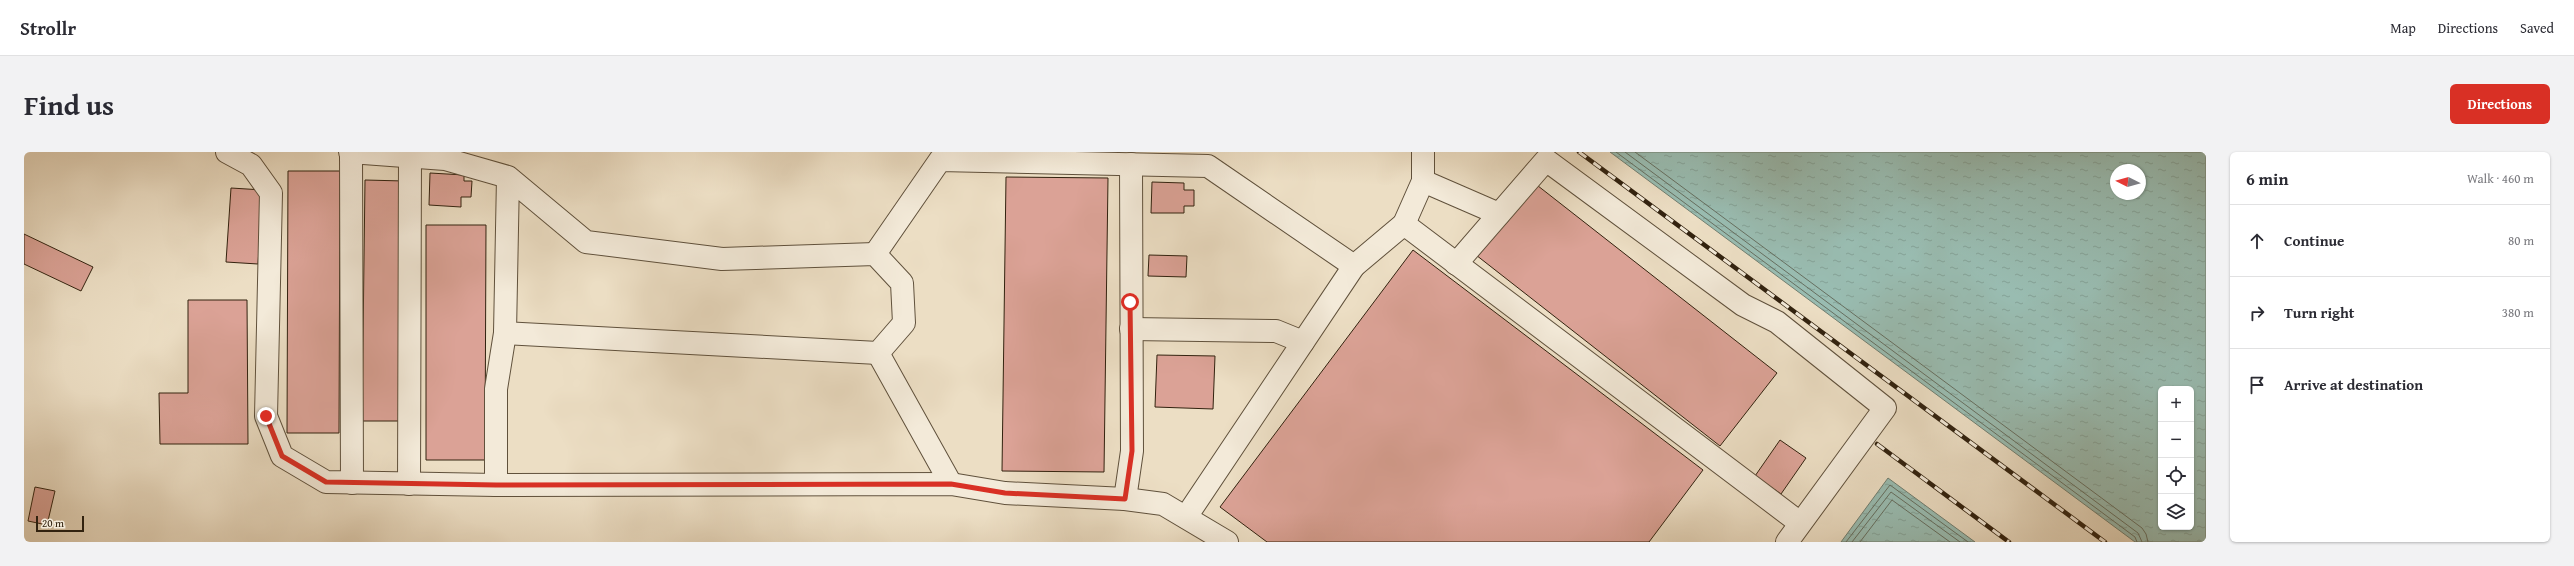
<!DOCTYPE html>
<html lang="en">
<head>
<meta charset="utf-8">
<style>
  :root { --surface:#fff; --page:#f2f2f3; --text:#2b2b33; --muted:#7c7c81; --line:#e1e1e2; --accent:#d93025 }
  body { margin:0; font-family:"Gentium Book Plus",serif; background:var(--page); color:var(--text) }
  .controls { position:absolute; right:12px; bottom:12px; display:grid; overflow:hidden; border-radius:6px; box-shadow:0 1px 3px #0004 }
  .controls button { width:36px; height:36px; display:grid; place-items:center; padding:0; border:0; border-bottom:1px solid var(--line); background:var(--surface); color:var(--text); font:20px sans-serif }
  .compass { position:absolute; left:2086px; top:12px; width:36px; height:36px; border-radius:50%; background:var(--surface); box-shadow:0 1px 3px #0004; rotate:276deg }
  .scale { position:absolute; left:12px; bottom:10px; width:48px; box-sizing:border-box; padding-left:4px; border:2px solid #32220f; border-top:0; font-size:11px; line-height:14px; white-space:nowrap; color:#32220f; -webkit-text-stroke:3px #f3ead9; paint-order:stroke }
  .stop { position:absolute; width:12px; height:12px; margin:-9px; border:3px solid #d93025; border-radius:50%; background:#fff }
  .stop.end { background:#d93025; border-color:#fff; box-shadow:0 1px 4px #0008 }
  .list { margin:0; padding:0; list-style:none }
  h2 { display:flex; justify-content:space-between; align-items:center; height:52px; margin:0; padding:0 16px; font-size:17px }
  h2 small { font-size:13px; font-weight:400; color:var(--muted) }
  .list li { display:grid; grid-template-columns:26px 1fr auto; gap:12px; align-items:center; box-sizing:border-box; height:72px; padding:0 16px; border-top:1px solid var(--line) }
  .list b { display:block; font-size:15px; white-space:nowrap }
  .list em { font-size:13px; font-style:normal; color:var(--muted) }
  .icon { flex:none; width:22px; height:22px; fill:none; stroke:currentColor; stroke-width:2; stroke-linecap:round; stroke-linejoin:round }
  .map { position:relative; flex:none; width:2182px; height:390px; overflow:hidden; border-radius:6px }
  header { display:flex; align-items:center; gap:24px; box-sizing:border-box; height:56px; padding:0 20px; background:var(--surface); border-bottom:1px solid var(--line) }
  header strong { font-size:19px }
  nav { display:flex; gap:22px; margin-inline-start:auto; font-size:14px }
  .intro { display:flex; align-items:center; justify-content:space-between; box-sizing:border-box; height:96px; padding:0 24px }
  h1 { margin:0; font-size:28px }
  .button { padding:10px 18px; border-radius:6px; background:var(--accent); color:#fff; font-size:14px; font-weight:700 }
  main { display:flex; gap:24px; padding:0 24px }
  aside { flex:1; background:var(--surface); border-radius:6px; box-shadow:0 1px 3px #0004 }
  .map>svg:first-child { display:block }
  .water { fill:url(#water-ripples); stroke:#707e70; fill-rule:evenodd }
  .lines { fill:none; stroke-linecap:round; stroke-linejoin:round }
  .shore { stroke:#666f60; stroke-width:1 }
  .building { fill:#dba296; stroke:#32220f }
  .minor-casing { stroke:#60513c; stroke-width:24 }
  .minor { stroke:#f3ead9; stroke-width:22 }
  .rail-casing { stroke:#32220f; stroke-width:4.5 }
  .rail { stroke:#f3ead9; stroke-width:3; stroke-dasharray:9; stroke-linecap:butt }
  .route { stroke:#d93025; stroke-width:5 }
</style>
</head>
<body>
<header>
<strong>Strollr</strong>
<nav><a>Map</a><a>Directions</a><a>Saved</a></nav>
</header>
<div class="intro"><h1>Find us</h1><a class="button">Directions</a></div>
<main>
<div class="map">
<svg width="2182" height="390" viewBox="0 0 2182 390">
  <defs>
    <pattern id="water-ripples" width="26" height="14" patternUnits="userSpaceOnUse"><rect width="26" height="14" fill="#99bcb1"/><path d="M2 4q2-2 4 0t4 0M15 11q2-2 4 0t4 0" fill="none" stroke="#84a197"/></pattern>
  </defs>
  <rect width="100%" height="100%" fill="#ecdec4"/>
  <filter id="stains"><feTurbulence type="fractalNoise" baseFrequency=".005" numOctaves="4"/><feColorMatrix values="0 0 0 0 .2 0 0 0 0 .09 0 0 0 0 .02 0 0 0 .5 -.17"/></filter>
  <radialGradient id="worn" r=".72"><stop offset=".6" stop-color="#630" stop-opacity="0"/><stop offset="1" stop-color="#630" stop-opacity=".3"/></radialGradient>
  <g class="water">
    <path d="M1586 0H2182V390H2111ZM2092 18H2116V42H2092ZM2137 237H2167V375H2137Z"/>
    <polygon points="1864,326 1951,390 1817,390"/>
  </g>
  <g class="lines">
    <g class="shore">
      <polyline points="1592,0 2111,385 2113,390"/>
      <polyline points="1601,0 2114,381 2118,390"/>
      <polyline points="1611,0 2118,376 2122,382 2124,390"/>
      <polyline points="1822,390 1866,333 1944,390"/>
      <polyline points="1828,390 1867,340 1936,390"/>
      <polyline points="1836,390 1868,348 1926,390"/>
    </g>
  </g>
  <g class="building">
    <polygon points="264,19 316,19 315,281 263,281"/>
    <polygon points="406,21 440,23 440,29 448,29 447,45 437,45 437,55 405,53"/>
    <polygon points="982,25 1084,26 1080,320 978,319"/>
    <polygon points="341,28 380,29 376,269 338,269"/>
    <polygon points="1128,30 1160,31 1160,38 1170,38 1170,54 1160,54 1160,61 1127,61"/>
    <polygon points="1509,30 1753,221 1696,294 1452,103"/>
    <polygon points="207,36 239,38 234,112 202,110"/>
    <polygon points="402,73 462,73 461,308 402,308"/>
    <polygon points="0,82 69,115 57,139 0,112"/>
    <polygon points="1389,98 1679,318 1625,390 1243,390 1196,355"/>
    <polygon points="1125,103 1163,104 1162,125 1124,124"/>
    <polygon points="164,148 223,148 224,292 136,292 135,241 164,241"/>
    <polygon points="1133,203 1191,204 1189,257 1131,255"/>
    <polygon points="1756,288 1782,306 1757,342 1731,324"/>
    <polygon points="11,335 31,339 23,373 4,369"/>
  </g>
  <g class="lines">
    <defs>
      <g id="minor">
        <polyline points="203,0 227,13 247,41 242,264 258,304 302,330 472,333 927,332 981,341 1101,347 1139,352 1203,390"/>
        <polyline points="326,0 421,7 484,25 562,90 698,107 851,102 878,131 880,171 854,201 481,181 484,25"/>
        <polyline points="327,0 328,331"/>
        <polyline points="1399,29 1475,62"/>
        <polyline points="1380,72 1399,29 1399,0"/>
        <polyline points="851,102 916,8 1184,14 1330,114 1380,72 1776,371"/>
        <polyline points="1432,112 1522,8 1719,153 1753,170 1861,256 1763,390"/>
        <polyline points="1107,177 1252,179 1279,190"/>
        <polyline points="854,201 927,332"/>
        <polyline points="385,332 386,5"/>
        <polyline points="472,333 472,237 481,181"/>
        <polyline points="1101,347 1108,299 1107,12"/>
        <polyline points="1162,365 1330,114"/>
      </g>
    </defs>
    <use href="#minor" class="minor-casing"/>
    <use href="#minor" class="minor"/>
    <defs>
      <g id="rail">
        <polyline points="1555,0 2081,390"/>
        <polyline points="1853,292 1985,390"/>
      </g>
    </defs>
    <use href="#rail" class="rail-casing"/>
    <use href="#rail" class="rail"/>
  </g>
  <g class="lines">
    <polyline class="route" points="242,264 258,304 302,330 472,333 927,332 981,341 1101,347 1108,299 1106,150"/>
  </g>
  <rect width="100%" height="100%" filter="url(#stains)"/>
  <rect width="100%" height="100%" fill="url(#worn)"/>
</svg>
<div class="controls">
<button>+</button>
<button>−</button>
<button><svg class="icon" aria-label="locate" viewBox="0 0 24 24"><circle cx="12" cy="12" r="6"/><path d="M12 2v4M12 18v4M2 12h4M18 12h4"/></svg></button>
<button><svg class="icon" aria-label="layers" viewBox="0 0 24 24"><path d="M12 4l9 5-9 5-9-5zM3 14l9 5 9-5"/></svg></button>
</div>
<svg class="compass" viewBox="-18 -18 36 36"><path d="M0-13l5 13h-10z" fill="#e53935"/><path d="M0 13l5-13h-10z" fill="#7c7c81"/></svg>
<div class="scale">20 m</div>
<div class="stop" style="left:1106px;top:150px"></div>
<div class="stop end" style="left:242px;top:264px"></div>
</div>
<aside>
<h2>6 min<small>Walk · 460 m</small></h2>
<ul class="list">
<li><svg class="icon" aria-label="ahead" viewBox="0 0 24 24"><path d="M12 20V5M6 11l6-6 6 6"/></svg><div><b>Continue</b></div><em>80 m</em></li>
<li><svg class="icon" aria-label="right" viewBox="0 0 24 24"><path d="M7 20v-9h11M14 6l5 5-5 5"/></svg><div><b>Turn right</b></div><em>380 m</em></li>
<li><svg class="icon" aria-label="arrive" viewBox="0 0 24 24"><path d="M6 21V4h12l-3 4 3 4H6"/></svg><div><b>Arrive at destination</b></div></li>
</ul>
</aside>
</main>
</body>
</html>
